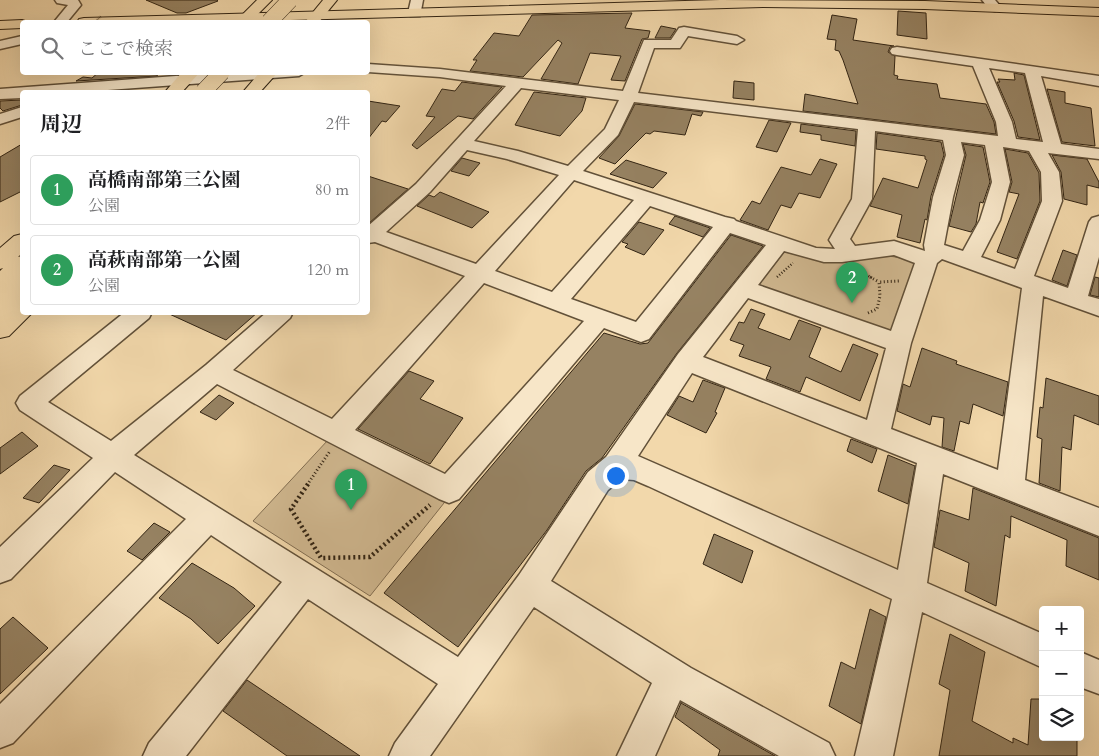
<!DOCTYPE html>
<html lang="ja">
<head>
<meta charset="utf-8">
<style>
  :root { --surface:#fff; --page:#f6f6f6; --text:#202124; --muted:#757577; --line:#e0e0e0; --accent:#1a73e8 }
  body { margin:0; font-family:Cardo,"Noto Serif JP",serif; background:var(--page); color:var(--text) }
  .controls { position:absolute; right:15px; bottom:15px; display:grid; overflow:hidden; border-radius:5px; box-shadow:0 5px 20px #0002 }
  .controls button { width:45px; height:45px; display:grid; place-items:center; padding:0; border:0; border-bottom:1px solid var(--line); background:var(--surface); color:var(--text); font:25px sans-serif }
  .you { position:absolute; left:615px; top:475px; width:18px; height:18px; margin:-12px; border:4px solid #fff; border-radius:50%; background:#1a73e8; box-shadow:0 0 0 8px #1a73e833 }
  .badge { display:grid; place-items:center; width:32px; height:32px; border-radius:50%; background:var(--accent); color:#fff; font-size:16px; font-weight:700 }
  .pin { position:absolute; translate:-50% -41px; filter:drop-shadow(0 1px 2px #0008) }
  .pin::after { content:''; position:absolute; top:26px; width:18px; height:15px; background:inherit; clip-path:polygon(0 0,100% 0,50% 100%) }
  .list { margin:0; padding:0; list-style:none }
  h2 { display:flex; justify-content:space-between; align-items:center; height:65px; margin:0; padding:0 20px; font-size:21px }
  h2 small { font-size:16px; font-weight:400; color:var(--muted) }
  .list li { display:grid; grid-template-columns:32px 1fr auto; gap:15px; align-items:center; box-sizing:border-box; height:70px; margin:0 10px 10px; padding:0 10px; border:1px solid var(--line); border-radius:5px }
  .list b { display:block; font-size:19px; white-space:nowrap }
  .list p { margin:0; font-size:16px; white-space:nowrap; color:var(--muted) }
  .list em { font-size:16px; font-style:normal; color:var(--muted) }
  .icon { flex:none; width:28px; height:28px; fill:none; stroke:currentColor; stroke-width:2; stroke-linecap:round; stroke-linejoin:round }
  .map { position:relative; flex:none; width:1099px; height:756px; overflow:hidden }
  .search { position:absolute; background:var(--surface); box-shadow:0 5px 20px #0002; left:20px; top:20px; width:350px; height:55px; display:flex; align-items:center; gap:12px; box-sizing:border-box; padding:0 18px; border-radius:5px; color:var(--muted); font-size:19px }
  .panel { position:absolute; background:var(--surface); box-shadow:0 5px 20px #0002; left:20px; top:90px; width:350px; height:225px; border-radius:5px }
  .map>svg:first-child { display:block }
  .green { fill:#d1b991; stroke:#826e52 }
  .building { fill:#968262; stroke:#322413 }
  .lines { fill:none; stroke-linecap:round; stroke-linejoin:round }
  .minor-casing { stroke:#625139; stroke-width:3 }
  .major-casing { stroke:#322413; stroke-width:2 }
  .highway-casing { stroke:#322413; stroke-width:2 }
  .path-far2 { stroke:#322413; stroke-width:2.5; stroke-dasharray:1 2; stroke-linecap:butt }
  .path-far1 { stroke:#322413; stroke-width:3; stroke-dasharray:1 2.5; stroke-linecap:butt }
  .path { stroke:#322413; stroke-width:4.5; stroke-dasharray:2 3; stroke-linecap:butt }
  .minor { fill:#f7e6c8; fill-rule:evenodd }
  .major { fill:#f2d8ab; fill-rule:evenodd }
  .highway { fill:#f2d8ab; fill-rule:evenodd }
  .highway-bridge-casing { stroke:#322413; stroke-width:17; stroke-linecap:butt }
  .path-bridge { stroke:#322413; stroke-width:2; stroke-dasharray:0.5 1; stroke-linecap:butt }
  .highway-bridge { stroke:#f2d8ab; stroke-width:16 }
</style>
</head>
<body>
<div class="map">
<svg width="1099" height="756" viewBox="0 0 1099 756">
  <rect width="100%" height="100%" fill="#f2d8ab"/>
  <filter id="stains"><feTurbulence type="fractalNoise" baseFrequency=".004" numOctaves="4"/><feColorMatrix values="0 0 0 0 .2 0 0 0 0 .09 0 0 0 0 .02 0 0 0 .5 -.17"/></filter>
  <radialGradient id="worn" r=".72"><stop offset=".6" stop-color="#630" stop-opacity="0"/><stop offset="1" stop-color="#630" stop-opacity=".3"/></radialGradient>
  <g class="green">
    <polygon points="786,250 889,256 920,261 892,334 756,288"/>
    <polygon points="328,440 448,498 370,596 253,521"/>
  </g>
  <g class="building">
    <polygon points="146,0 217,0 218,1 186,13 177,13"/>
    <polygon points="898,11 926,13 927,39 897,35"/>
    <polygon points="632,13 625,28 650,31 648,38 642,39 625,81 611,80 621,56 590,53 578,84 541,79 562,43 558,40 523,77 470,71 477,60 473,60 494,33 519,36 532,15"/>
    <polygon points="832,15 857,19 853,40 894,46 890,47 888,52 895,56 894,75 898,76 897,79 937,84 940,98 986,104 994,122 996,134 803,111 805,94 858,104 843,60 839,51 835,50 836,40 827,39"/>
    <polygon points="661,26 676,29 670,38 655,38"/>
    <polygon points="99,72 159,72 157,76 76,81 83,77 92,78"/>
    <polygon points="1014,73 1024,75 1040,140 1018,137 1014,121 997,82 1000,82 998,79 1015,80"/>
    <polygon points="734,81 754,83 754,100 733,98"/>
    <polygon points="462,82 502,87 473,119 458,116 417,149 412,145 435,117 426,116 442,89 455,91"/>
    <polygon points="1047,89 1065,92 1065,103 1091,108 1095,146 1062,142"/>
    <polygon points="534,92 586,98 582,111 560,136 515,125"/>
    <polygon points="22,100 22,105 3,111 0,108 0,101"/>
    <polygon points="368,101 400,106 386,122 382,121 368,139"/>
    <polygon points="635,104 703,112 701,116 692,114 685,135 654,131 650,134 646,133 615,164 599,158 619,136"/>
    <polygon points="769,120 791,123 777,152 756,147"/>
    <polygon points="801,124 856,131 855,146 821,140 821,135 800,132"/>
    <polygon points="877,133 941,142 944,155 931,196 927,220 925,219 920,243 897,237 902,215 870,206 883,178 918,188 927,160 925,159 925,156 876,149"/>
    <polygon points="22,144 22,191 0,202 0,157"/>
    <polygon points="963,144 983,147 990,182 983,203 980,202 976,224 971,232 949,226 966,155"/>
    <polygon points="1005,149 1028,153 1039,173 1040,201 1017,259 997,252 1019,194 1009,192 1012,182"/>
    <polygon points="1052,155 1087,159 1099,182 1099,188 1087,185 1087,205 1064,199 1061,172"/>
    <polygon points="462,158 480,163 469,176 451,171"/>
    <polygon points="820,159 837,164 820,198 799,193 791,208 781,205 768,230 740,220 752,201 760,204 781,167 811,175"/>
    <polygon points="626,160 667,173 653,188 610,174"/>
    <polygon points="368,176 408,189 368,224"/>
    <polygon points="440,192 489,212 472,228 417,206 429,195 434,197"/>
    <polygon points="675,216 710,228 703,237 669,224"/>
    <polygon points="639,222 664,230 644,255 625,247 628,244 622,242"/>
    <polygon points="731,235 763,246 677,353 602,458 586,471 547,530 458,647 384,593 604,333 640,344 648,343"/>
    <polygon points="1063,250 1077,255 1067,286 1052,280"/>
    <polygon points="1095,277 1099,278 1099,297 1090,295"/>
    <polygon points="751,309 765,314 758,328 790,340 799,320 821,328 809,357 841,372 853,344 878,354 860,401 806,377 800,392 766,379 771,367 739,356 744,345 730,340 739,322 744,323"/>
    <polygon points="165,312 258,312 226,340"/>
    <polygon points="922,348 957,361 956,364 1008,382 1003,416 973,404 969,424 960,421 954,451 942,447 944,418 932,416 930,425 897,411 903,384 910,387"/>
    <polygon points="409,371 434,381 420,399 463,418 430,464 358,429"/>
    <polygon points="1046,378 1099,396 1099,425 1074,415 1071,450 1062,447 1060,491 1039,483 1042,439 1037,437 1040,407 1043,408"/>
    <polygon points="703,380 725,388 715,412 717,413 706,433 667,415 679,396 693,402"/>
    <polygon points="219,395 234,403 216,420 200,412"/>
    <polygon points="22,432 38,446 0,474 0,448"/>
    <polygon points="851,439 877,449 872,463 847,451"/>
    <polygon points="888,455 915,466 908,504 878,491"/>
    <polygon points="54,465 70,470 39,503 23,498"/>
    <polygon points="973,488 1099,538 1099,580 1066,566 1067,540 1011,516 1010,538 1005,535 996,606 965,591 969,563 934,547 940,510 969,520"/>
    <polygon points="154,523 170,532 142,560 127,551"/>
    <polygon points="714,534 753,551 742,583 703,564"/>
    <polygon points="192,563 234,588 255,606 218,644 191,619 159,598"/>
    <polygon points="870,609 886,617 861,724 829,706 841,662 855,669"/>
    <polygon points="13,617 48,648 0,694 0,629"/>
    <polygon points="950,634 985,652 972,721 1013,743 1013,738 1028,745 1031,699 1043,699 1043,737 1077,737 1077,756 939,756 950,690 939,684"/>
    <polygon points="247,680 360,756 287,756 223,711"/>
    <polygon points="681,703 775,756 718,756 720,750 675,717"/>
  </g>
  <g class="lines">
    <defs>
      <g id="minor">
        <polygon points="55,0 78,0 81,5 67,22 54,22 68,5 57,3"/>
        <polygon points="411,0 423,0 420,16 410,16 408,13"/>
        <polygon points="982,0 995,0 1001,7 995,11 990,10"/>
        <path d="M684 27 737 36 744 40 737 44 688 36 680 48H654L638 93 998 136 996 122 973 66 897 55 892 54 890 51 892 48 897 47 1099 76V86L1041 76 1061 144 1099 149V159L1048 153 1059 172 1062 201 1034 276 1068 288 1089 222 1092 218 1099 216V257L1088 296 1099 299V316L1043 296 1025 480 1099 508V536L943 474 927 583 1043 634V668L922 612 893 756H855L892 599 648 486 634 480 621 479 608 490 551 581 691 668 829 743 835 756H779L680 700 655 756H617L652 683 534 607 430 756H389L395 743 438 684 308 599 186 756H143L149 743 282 582 211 535 13 743 0 748V704L186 519 115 472 11 579 0 583V547L93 458 20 410 16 403 20 396 125 312H152L149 318 48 402 111 441 206 365 267 312H293L290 318 233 370 332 419 465 276 375 242 368 243V226L416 184 506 86 440 77 368 72V64L440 69 623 91 644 40H671L679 28ZM989 68 1025 73 1043 142 1016 139 1012 122ZM521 88 619 100 605 129 568 166 518 151 474 141ZM634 102 858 129 852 199 829 240 835 249 816 248 736 221 734 219 725 217 583 171 618 135ZM875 131 943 140 946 155 933 197 924 245 925 251 894 241 855 246 850 239 872 199ZM961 142 985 145 992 182 980 220 963 251 944 245 953 197 964 155ZM1003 147 1029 151 1041 172 1042 201 1015 269 981 257 1000 220 1010 182ZM467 150 507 159 559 175 476 264 386 232 430 192ZM574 180 634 200 552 292 495 271ZM650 206 713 227 636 322 571 299ZM730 233 766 245 678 354 606 457 588 472 519 575 458 657 134 455 217 384 439 499 449 503 459 499 604 328 641 342 649 339ZM784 251 824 262H842L894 255 915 263 891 331 758 285ZM942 259 1022 288 998 470 891 429 911 343 937 263ZM484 283 584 321 445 474 355 430ZM748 298 886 348 867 420 703 357ZM692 373 917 463 898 570 638 456Z"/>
        <polygon points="22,36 22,44 0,49 0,41"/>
        <polygon points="230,72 306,72 299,76 80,92 22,92 22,98 0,99 0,89"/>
        <polygon points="22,107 22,117 0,124 0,114"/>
        <polygon points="1080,652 1099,660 1099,694 1080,687"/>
      </g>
      <g id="major">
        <polygon points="720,0 925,1 1099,8 1099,16 925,9 763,7 222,22 77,22 79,19 84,18"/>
        <polygon points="22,20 28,22 22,22 22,28 0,29 0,21"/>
      </g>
      <g id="highway">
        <polygon points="257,0 272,0 250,22 235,22"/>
        <polygon points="323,0 337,0 319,22 305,22"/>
        <polygon points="182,72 200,72 182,92 165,92"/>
        <polygon points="260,72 278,72 260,92 243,92"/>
        <polygon points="22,234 22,253 18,257 22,256 22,299 20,302 22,301 22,312 33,312 9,336 0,338 0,271 3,268 0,269 0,248 14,236"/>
      </g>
    </defs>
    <use href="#minor" class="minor-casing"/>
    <use href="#major" class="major-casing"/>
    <use href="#highway" class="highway-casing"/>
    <g class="path-far2">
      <polyline points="858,270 872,278"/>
      <polyline points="777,277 793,263"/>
    </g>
    <g class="path-far1">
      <polyline points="870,277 879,282"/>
      <polyline points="868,313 877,309 880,296 879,282 899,281"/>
      <polyline points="307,485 330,451"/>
    </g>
    <polyline class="path" points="308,484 291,509 321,558 370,557 430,505"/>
    <use href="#minor" class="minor"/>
    <use href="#major" class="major"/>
    <use href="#highway" class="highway"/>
    <defs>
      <g id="highway-bridge">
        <polyline points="269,22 290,0"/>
        <polyline points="203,92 222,72"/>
      </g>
    </defs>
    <use href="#highway-bridge" class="highway-bridge-casing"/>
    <polyline class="path-bridge" points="95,22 101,16"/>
    <use href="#highway-bridge" class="highway-bridge"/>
  </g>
  <rect width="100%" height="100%" filter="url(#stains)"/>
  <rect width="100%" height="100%" fill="url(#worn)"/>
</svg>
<div class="controls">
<button>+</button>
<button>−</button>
<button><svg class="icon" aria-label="layers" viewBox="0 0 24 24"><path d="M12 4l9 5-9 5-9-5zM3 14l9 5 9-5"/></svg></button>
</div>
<div class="you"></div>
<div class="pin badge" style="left:351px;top:510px;background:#2e9e5b">1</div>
<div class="pin badge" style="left:852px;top:303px;background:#2e9e5b">2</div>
<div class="search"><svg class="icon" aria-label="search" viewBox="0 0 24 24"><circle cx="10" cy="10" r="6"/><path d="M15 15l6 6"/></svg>ここで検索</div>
<section class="panel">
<h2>周辺<small>2件</small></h2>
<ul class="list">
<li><span class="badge" style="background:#2e9e5b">1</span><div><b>高橋南部第三公園</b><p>公園</p></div><em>80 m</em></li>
<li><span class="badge" style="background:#2e9e5b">2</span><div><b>高萩南部第一公園</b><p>公園</p></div><em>120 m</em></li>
</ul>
</section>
</div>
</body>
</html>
